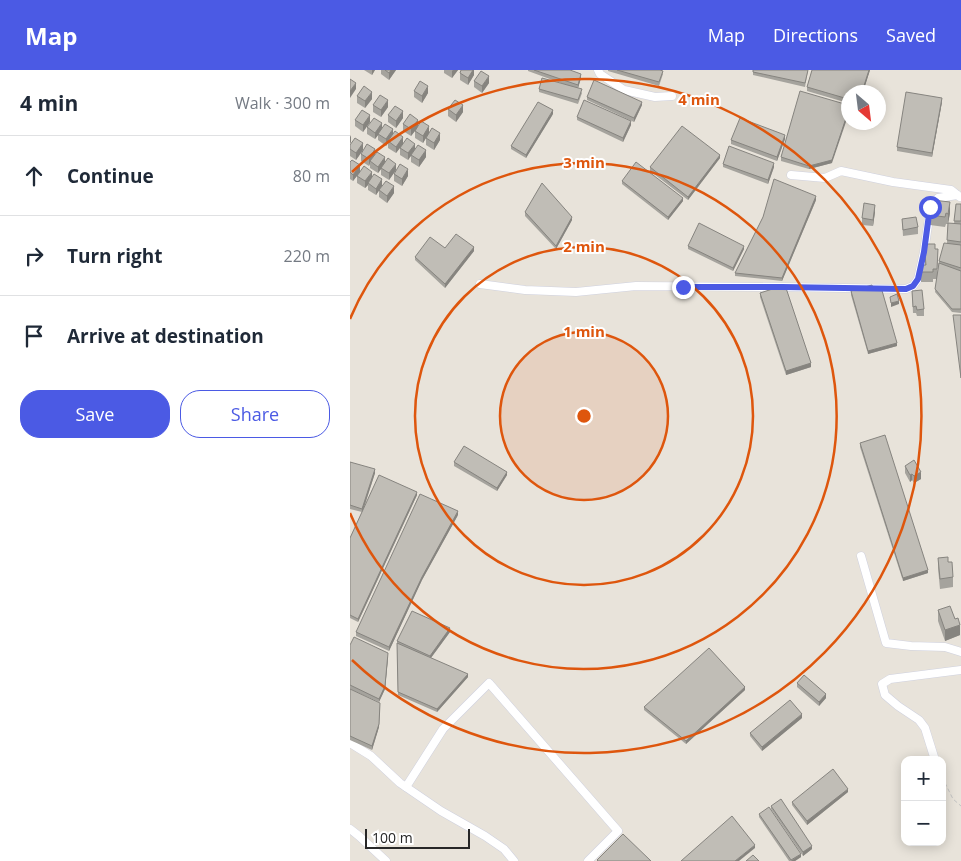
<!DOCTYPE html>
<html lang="en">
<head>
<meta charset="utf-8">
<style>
  :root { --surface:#fff; --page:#f2f2f3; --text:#1f2937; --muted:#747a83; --line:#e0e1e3; --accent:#4b5ae4 }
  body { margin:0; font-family:"Open Sans",sans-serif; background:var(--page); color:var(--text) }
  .controls { position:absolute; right:15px; bottom:15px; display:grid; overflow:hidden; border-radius:10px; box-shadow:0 2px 12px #0003 }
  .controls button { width:45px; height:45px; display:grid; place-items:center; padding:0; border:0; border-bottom:1px solid var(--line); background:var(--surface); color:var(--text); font:25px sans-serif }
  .compass { position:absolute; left:491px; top:15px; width:45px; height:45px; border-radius:50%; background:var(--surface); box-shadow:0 2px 12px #0003; rotate:152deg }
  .scale { position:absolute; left:15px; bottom:12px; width:105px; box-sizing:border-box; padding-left:5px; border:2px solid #272727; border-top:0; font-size:14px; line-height:18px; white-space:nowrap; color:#272727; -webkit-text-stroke:4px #fff; paint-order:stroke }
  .stop { position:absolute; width:15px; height:15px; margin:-11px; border:4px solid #4b5ae4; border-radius:50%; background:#fff }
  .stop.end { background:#4b5ae4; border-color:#fff; box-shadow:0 1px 5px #0008 }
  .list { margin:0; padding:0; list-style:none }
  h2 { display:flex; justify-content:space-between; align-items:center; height:65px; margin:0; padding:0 20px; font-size:21px }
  h2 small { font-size:16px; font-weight:400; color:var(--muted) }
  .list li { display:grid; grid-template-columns:32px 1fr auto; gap:15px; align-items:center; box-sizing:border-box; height:80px; padding:0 20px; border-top:1px solid var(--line) }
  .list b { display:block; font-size:19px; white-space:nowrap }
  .list em { font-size:16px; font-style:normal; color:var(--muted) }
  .actions { display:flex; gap:10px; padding:15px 20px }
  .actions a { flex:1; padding:11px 0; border:1px solid var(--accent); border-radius:20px; text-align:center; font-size:18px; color:var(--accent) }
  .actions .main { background:var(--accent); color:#fff }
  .icon { flex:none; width:28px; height:28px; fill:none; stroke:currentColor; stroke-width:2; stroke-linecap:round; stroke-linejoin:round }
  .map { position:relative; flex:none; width:611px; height:791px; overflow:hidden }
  header { display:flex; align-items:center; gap:30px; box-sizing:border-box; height:70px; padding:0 25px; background:var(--accent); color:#fff }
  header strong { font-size:24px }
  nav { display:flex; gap:28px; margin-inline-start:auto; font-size:18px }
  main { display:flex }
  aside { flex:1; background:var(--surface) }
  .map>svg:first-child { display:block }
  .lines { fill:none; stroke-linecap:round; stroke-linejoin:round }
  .minor-casing { stroke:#cfd1de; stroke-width:9 }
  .path { stroke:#c3c3c3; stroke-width:1; stroke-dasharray:4 2.5; stroke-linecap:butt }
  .minor { stroke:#fff; stroke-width:8 }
  .wall { fill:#a5a39d }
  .shaded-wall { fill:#86847f }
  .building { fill:#c0bdb6; stroke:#86847f }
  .route { stroke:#4b5ae4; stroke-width:6 }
  .ring { fill:none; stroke:#de560d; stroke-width:2.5 }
  .centre { fill:#de560d; stroke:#fff; stroke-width:2.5 }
  .ring-label { font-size:15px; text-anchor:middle; font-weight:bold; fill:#de560d; stroke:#fff; stroke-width:4; stroke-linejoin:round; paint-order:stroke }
</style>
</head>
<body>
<header>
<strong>Map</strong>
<nav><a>Map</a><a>Directions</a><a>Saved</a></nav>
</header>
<main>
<aside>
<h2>4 min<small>Walk · 300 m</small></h2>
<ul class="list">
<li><svg class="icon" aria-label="ahead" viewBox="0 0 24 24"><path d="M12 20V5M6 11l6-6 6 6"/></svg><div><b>Continue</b></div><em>80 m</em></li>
<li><svg class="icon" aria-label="right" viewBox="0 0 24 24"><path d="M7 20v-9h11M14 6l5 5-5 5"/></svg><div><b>Turn right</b></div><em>220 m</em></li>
<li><svg class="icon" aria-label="arrive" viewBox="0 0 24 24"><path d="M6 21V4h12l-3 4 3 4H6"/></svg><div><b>Arrive at destination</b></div></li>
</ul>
<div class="actions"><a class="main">Save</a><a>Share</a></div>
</aside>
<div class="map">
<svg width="611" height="791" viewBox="0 0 611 791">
  <rect width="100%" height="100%" fill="#e8e3da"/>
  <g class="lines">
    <defs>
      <g id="minor">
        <polyline points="248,0 250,4 274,20 305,27 322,26"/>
        <polyline points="441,105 475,108 491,101 543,112 601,120 610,127"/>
        <polyline points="130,214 175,220 226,222 286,216 432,217 556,219 563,216 568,209 574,182 581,134 588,128 607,125"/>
        <polyline points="511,486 536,573 561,576 595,577 611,582"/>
        <polyline points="0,673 21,686 50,713 91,741 135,766 154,779 164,791"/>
        <polyline points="585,690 575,658 569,650 548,636 535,625 532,614 540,609 611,600"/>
        <polyline points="56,717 93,659 139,613 268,761 238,791"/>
        <polyline points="0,759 9,766 36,791"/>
      </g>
    </defs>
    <use href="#minor" class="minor-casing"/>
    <polyline class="path" points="592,707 603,729 611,736"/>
    <use href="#minor" class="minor"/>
  </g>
  <g class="wall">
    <polygon points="14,0 25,0 22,5"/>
    <polygon points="31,0 46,0 39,10 31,4"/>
    <polygon points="94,0 108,0 102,8 94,3"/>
    <polygon points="124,0 124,5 118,15 110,10 110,3"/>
    <polygon points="178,0 220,0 231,8 228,18 232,23 228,34 189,22 189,19 219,16 178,1"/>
    <polygon points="258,0 310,0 313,4 309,16 258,1"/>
    <polygon points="403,0 458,0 455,17 403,5"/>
    <polygon points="462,0 520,0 513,22 498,22 498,33 457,21 457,17"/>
    <polygon points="124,11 139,13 132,23 124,17"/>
    <polygon points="64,21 78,23 72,33 64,27"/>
    <polygon points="7,26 22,29 15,38 7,33"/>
    <polygon points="237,27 292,35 284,52 237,30"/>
    <polygon points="592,32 582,87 547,81 547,77"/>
    <polygon points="23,35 38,37 31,47 23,42"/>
    <polygon points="98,39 113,42 106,52 98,46"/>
    <polygon points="203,44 176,88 161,79 161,76"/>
    <polygon points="38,45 53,48 46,58 38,52"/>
    <polygon points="227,47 281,55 273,72 227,50"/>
    <polygon points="5,50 20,52 13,62 5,56"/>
    <polygon points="53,54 68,56 90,70 84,80 76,75 76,68 73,73 65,68 65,61 61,66 53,61"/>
    <polygon points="17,57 32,58 43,65 53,74 46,83 38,78 38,72 36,76 28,70 28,65 25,69 17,64"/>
    <polygon points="435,69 427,91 381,74 381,70"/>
    <polygon points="0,75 13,80 6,90 0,86"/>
    <polygon points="50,78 65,79 76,87 69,97 61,92 61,86 58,90 50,85"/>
    <polygon points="11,84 25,84 46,100 39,110 31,105 31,99 28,103 20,98 20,93 19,96 11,91"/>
    <polygon points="431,87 482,93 459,99 431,91"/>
    <polygon points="370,88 338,130 300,101 300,97"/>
    <polygon points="0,92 10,102 3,111 0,109"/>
    <polygon points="373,94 424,97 418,114 373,97"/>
    <polygon points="44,104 58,106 52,116 44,111"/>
    <polygon points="7,106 22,107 32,116 26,125 18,120 18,115 15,118 7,113"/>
    <polygon points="272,111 333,131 318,150 272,114"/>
    <polygon points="29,120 44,123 37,133 29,127"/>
    <polygon points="466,130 432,211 385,206 385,203 413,147"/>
    <polygon points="606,134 611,134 611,243 602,242 585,222 587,209 583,209 583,212 571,212 571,195 575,195 574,174 585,179 588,179 587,205 589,191 597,173 598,154 596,154 595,157 580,155 580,145 600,143 598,153 604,154"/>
    <polygon points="175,142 222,150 206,179 175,146"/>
    <polygon points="525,142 523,156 512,155 512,148"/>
    <polygon points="552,149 568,157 568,164 553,166"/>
    <polygon points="338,176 394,179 383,201 338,179"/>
    <polygon points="95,178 124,181 95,218 65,190 65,187"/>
    <polygon points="523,220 547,276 518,284 501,225 501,221"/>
    <polygon points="562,221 574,239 574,246 567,246 566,243 563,243"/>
    <polygon points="410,223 461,297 436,305 410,227"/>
    <polygon points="510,373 578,503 553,511 510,377"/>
    <polygon points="0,392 25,403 13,441 67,425 8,552 0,548 0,468 12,442 0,439"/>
    <polygon points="104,392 157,405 147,421 104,396"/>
    <polygon points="555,396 571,409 564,413 562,410 560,412 555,403"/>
    <polygon points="108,445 72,510 39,581 6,566 6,562"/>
    <polygon points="588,488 598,492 603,507 603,517 590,519 588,498"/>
    <polygon points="588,540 605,549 610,565 595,571 588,551"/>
    <polygon points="100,562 81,588 118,607 87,642 48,625 47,571"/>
    <polygon points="0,575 38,587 35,619 29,632 0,619"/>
    <polygon points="447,613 476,628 469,636 447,617"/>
    <polygon points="0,619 29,657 22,680 0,670"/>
    <polygon points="395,620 336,674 294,640 294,637"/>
    <polygon points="452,648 412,681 400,666 400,663"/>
    <polygon points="498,722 457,755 442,735 442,732"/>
    <polygon points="421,736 462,779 453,786 421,739"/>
    <polygon points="409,744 451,787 445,791 439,791 409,747"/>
  </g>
  <g class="shaded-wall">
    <polygon points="22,0 25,0 22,5"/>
    <polygon points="41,0 46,0 39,10 39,3"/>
    <polygon points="103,0 108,0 102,8 102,1"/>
    <polygon points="123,0 124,0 124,5 118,15 118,8"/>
    <polygon points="519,0 520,0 513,22 512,22"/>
    <polygon points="231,4 231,8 228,18 228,15"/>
    <polygon points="139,6 139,13 132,23 132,16"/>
    <polygon points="6,13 6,19 0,28 0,21"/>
    <polygon points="78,16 78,23 72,33 72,26"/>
    <polygon points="22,22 22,29 15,38 15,31"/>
    <polygon points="592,28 592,32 582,87 582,83"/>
    <polygon points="38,30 38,37 31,47 31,40"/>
    <polygon points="292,32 292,35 284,52 284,48"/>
    <polygon points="113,35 113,42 106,52 106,45"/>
    <polygon points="203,40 203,44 176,88 176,85"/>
    <polygon points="53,41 53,48 46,58 46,51"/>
    <polygon points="498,42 498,46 482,93 459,99 459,96"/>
    <polygon points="20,45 20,52 13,62 13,55"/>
    <polygon points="68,50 68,57 61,66 61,59"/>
    <polygon points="281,51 281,55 273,72 273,68"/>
    <polygon points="32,53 32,60 25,69 25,63"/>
    <polygon points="79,56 79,63 73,73 73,66"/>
    <polygon points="43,59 43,66 36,76 36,69"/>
    <polygon points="90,63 90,70 84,80 84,73"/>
    <polygon points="1,65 1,72 0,74 0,67"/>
    <polygon points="435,65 435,69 427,91 427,87"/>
    <polygon points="53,67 53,74 46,83 46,77"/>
    <polygon points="13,73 13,80 6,90 6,83"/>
    <polygon points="65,74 65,80 58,90 58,83"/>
    <polygon points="25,79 25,86 20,91 20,93 19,96 19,89"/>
    <polygon points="76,80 76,87 69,97 69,90"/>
    <polygon points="370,85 370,88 338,130 338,127"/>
    <polygon points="35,87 35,94 28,103 28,97"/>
    <polygon points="424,93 424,97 418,114 418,110"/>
    <polygon points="46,94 46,100 39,110 39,103"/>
    <polygon points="10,95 10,102 3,111 3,105"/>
    <polygon points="58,99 58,106 52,116 52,109"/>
    <polygon points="22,102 22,109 18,113 18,115 15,118 15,111"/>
    <polygon points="32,109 32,116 26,125 26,119"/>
    <polygon points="44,116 44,123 37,133 37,126"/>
    <polygon points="466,126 466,130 432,211 432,208"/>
    <polygon points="333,128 333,131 318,150 318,147"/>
    <polygon points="600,132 600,143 598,154 598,144"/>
    <polygon points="525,135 525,142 523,156 523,150"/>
    <polygon points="222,147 222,150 206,179 206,176"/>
    <polygon points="394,176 394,179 383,201 383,198"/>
    <polygon points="124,177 124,181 95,218 95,214"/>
    <polygon points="549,231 549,234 541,237 541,233"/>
    <polygon points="547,273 547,276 518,284 518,281"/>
    <polygon points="461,293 461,297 436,305 436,301"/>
    <polygon points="25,399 25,403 12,443 12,439"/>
    <polygon points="157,402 157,405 147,421 147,418"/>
    <polygon points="571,402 571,409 564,413 564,406"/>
    <polygon points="562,404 562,410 560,412 560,405"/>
    <polygon points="67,422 67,425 8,552 8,549"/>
    <polygon points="108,441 108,445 72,510 39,581 39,577 72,507"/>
    <polygon points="578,500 578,503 553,511 553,508"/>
    <polygon points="610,555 610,565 595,571 595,560"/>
    <polygon points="100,558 100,562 80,589 80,586"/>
    <polygon points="38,587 35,619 29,632 29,629"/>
    <polygon points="118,604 118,607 87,642 87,639"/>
    <polygon points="395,617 395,620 336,674 336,671"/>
    <polygon points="476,624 476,628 469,636 469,632"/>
    <polygon points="30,633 29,657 22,680 22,676"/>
    <polygon points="452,644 452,648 412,681 412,677"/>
    <polygon points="498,719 498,722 457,755 457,751"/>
    <polygon points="405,775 405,778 389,791 385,791"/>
    <polygon points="462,776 462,779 453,786 453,782"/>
    <polygon points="451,784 451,787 445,791 441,791"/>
  </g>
  <g class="building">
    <polygon points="35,0 41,0 39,3"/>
    <polygon points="111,0 123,0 118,8 110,3"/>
    <polygon points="184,0 220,0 231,4 228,15"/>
    <polygon points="267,0 310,0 313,1 309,12"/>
    <polygon points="403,0 458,0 455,13 403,2"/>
    <polygon points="462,0 519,0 512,22 498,22 498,29 457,17"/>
    <polygon points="131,1 139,6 132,16 124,11"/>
    <polygon points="192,8 232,19 228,30 189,19"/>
    <polygon points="0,9 6,13 0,21"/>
    <polygon points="244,10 292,32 284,48 237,27"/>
    <polygon points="70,11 78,16 72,26 64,21"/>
    <polygon points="14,16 22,22 15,31 7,26"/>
    <polygon points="450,21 498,35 498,42 482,90 459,96 431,87"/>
    <polygon points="556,22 592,28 582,83 547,77"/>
    <polygon points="30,25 38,30 31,40 23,35"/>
    <polygon points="105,30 113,35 106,45 98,39"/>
    <polygon points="234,30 281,51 273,68 227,47"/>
    <polygon points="188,32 203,40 176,85 161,76"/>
    <polygon points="45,36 53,41 46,51 38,45"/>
    <polygon points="12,40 20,45 13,55 5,50"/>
    <polygon points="60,44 68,50 61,59 53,54"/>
    <polygon points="24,48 32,53 25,63 17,57"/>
    <polygon points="390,48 435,65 427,87 381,70"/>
    <polygon points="71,51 79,56 73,66 65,61"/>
    <polygon points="35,54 43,59 36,69 28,64"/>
    <polygon points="332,56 370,85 338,127 300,97"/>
    <polygon points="82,58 90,63 84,73 76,68"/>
    <polygon points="45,61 53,67 46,77 38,71"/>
    <polygon points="5,68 13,73 6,83 0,79 0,75"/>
    <polygon points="57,68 65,74 58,83 50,78"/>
    <polygon points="17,74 25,79 19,89 11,84"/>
    <polygon points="68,75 76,80 69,90 61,85"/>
    <polygon points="379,76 424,93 418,110 373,94"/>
    <polygon points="27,82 35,87 28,97 20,91"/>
    <polygon points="38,88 46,94 39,103 31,98"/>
    <polygon points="2,90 10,95 3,105 0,102 0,92"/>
    <polygon points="286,92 333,128 318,147 272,111"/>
    <polygon points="50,94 58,99 52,109 44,104"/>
    <polygon points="14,96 22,102 15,111 7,106"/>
    <polygon points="24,104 32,109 26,119 18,113"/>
    <polygon points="424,109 466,126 432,208 385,203 413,147"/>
    <polygon points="36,111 44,116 37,126 29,120"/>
    <polygon points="192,113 222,147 206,176 175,142"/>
    <polygon points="583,130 600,132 598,144 596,143 595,147 580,145"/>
    <polygon points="514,133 525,135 523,150 512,148"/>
    <polygon points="606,134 611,134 611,151 604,151"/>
    <polygon points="566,147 568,157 553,160 552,149"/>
    <polygon points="349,153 394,176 383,198 338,176"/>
    <polygon points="598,153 611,154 611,172 597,170"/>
    <polygon points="106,164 124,177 95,214 65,187 80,167 95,178"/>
    <polygon points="594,173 611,175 611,198 589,191"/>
    <polygon points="574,174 585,174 585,179 588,179 587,199 583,199 583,202 571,202 571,195 576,195"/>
    <polygon points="589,193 611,201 611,239 602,239 585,219"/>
    <polygon points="435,215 461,293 436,301 410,223"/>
    <polygon points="522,215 523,220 531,217 547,273 518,281 501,221"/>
    <polygon points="572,220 574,239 567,240 566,236 563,237 562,221"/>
    <polygon points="547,224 549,231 541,233 540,227"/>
    <polygon points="603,245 611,245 611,308"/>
    <polygon points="535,365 578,500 553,508 510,373"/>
    <polygon points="114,376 157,402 147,418 104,392"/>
    <polygon points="564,390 571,402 564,406 562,404 560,405 555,396"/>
    <polygon points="0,392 25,399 12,439 0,435"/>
    <polygon points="29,405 67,422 8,549 0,545 0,468"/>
    <polygon points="70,424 108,441 72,507 39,577 6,562"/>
    <polygon points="598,487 598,492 602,492 603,507 590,509 588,488"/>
    <polygon points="600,536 605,549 608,548 610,555 595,560 588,540"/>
    <polygon points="62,541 100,558 80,586 47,571"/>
    <polygon points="4,567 38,583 35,616 29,629 0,615 0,575"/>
    <polygon points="47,573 118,604 87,639 48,622"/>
    <polygon points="359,578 395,617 336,671 294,637"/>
    <polygon points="454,605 476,624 469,632 447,613"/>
    <polygon points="0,619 30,633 29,654 22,676 0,666"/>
    <polygon points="440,630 452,644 412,677 400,663"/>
    <polygon points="483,699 498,719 457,751 442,732"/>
    <polygon points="431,729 462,776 453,782 421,736"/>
    <polygon points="419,737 451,784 441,790 409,744"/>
    <polygon points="382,746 405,775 385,791 331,791"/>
    <polygon points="273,764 301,791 248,791 247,790"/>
    <polygon points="403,785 409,791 396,791"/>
  </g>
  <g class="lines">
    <polyline class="route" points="333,217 432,217 556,219 563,216 568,209 574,182 580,137"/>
  </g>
  <circle cx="234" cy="346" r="84" fill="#de560d" fill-opacity=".12"/>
  <g class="ring">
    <circle cx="234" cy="346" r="84"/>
    <circle cx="234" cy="346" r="169"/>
    <path d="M0 249A253 253 0 1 1 0 443"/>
    <path d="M2 102A337 337 0 1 1 2 590"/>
  </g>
  <circle cx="234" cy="346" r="8" class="centre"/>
  <g class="ring-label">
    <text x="349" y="35">4 min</text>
    <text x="234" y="98">3 min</text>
    <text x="234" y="182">2 min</text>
    <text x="234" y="267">1 min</text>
  </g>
</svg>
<div class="controls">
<button>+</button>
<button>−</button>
</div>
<svg class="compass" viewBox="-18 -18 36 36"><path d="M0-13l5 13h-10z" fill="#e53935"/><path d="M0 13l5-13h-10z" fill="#747a83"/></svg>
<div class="scale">100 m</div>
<div class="stop" style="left:580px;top:137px"></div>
<div class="stop end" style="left:333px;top:217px"></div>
</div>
</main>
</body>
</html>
